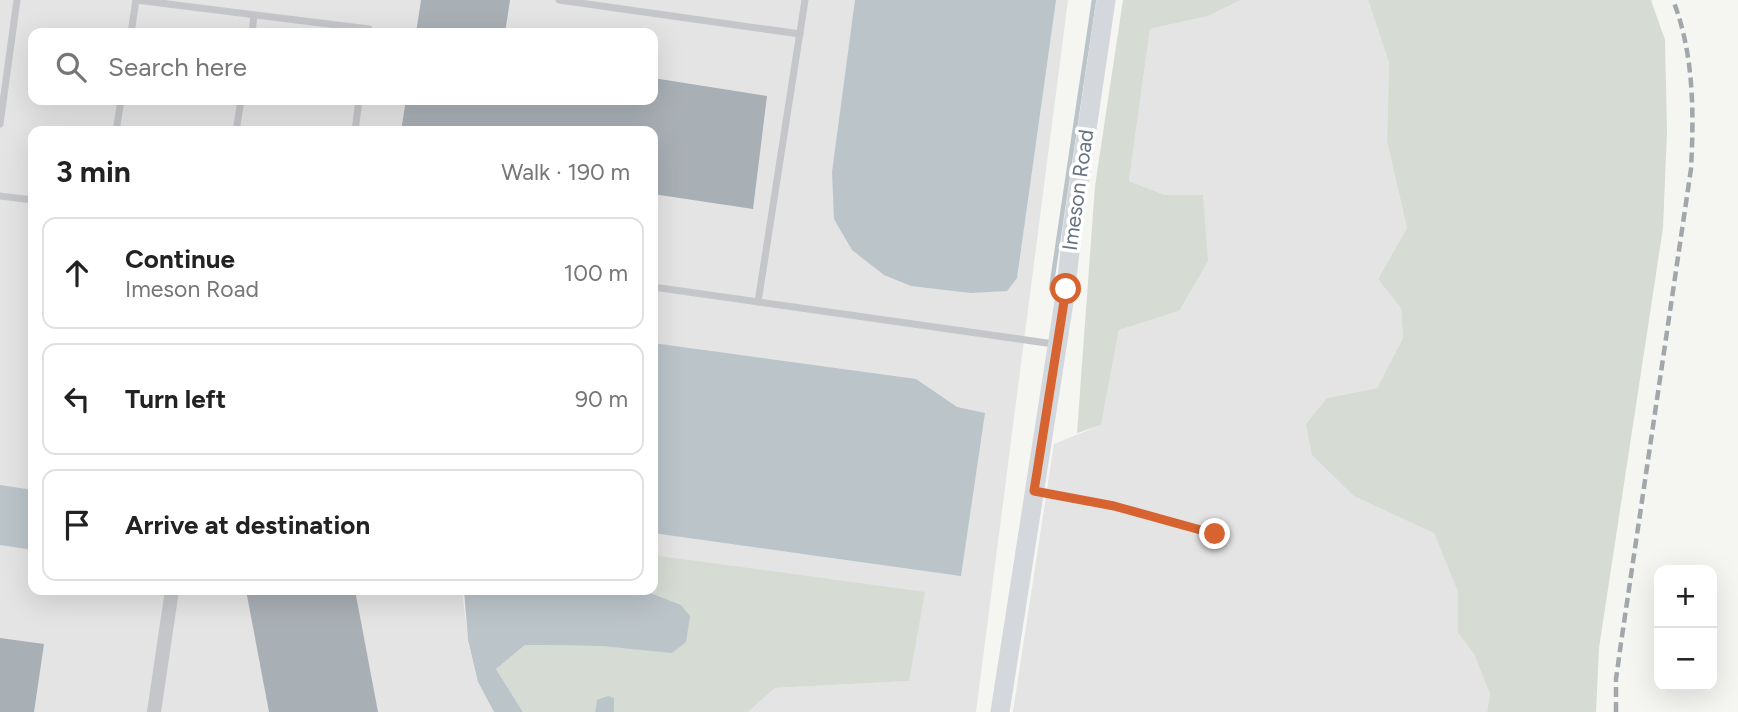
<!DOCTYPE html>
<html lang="en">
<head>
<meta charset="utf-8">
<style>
  :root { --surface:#fff; --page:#f6f6f6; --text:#222; --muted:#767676; --line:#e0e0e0 }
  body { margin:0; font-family:Figtree,sans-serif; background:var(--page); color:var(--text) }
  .controls { position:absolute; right:21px; bottom:21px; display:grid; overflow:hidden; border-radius:14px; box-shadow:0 7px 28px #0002 }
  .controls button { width:63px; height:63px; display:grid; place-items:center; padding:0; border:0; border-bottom:2px solid var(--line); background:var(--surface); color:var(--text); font:35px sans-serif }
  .stop { position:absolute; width:21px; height:21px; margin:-16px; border:5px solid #d76430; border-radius:50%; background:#fff }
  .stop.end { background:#d76430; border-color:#fff; box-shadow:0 2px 7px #0008 }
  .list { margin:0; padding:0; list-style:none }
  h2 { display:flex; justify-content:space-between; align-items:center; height:91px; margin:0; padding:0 28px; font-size:30px }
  h2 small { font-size:23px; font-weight:400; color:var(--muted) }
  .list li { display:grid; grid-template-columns:46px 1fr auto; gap:21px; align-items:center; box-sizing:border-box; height:112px; margin:0 14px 14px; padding:0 14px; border:2px solid var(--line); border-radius:14px }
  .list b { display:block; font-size:26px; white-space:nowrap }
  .list p { margin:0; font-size:23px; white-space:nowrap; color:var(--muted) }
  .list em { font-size:23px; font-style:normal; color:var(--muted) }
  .icon { flex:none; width:38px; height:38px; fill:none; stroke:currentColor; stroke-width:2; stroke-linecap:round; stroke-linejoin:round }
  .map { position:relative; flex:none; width:1738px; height:712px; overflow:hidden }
  .search { position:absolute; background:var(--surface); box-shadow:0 7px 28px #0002; left:28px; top:28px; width:630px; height:77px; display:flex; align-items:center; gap:18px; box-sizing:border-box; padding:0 24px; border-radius:14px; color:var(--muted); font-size:26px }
  .panel { position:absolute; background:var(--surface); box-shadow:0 7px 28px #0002; left:28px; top:126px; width:630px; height:469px; border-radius:14px }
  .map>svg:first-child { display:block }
  .built { fill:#e3e4e3; fill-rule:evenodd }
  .green { fill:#d6dcd3 }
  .water { fill:#bbc4c9 }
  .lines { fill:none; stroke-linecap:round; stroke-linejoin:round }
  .stream { stroke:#bbc4c9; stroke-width:4.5 }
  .building { fill:#a8afb5 }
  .lane { stroke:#c4c6ca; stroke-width:7 }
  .street { stroke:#c4c6ca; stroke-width:14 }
  .secondary { stroke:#d4d8dc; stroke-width:19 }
  .rail { stroke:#a2a7ac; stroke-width:4.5; stroke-dasharray:10 5; stroke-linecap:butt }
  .route { stroke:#d76430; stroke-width:9 }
  .labels { text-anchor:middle; stroke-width:7; stroke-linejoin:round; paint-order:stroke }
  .street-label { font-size:21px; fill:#667381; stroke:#fff }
</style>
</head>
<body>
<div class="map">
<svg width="1738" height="712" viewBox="0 0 1738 712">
  <rect width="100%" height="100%" fill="#f5f5f2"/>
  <g class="built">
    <path d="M0 0H1068L976 712H748L775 688 908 681 924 593 653 555V131H33V590H462L468 640 478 682 494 712H0ZM33 33H653V100H33Z"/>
    <polygon points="1241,0 1368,0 1389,63 1387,142 1407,228 1378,279 1401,307 1403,338 1377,388 1327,398 1354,496 1434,532 1458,592 1458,633 1474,654 1490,694 1487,712 1013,712 1054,444 1101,425 1119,330 1179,311 1203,195 1165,195 1129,181 1150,29 1208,16"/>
  </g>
  <g class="green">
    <polygon points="1123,0 1241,0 1208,16 1150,29 1129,181 1165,195 1203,195 1208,261 1179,311 1119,330 1101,425 1077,433 1095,186"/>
    <polygon points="1368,0 1651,0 1665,40 1667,132 1663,228 1599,648 1596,712 1487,712 1490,694 1474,654 1458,633 1458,592 1434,533 1354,496 1312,455 1306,424 1327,398 1377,388 1403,338 1401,308 1378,279 1407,228 1387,142 1389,63"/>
    <polygon points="653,555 925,592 909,681 775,688 748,712 614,712 614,698 597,701 595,712 523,712 496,669 525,645 601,646 671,652 645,591 634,590 653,590"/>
  </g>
  <g class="water">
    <polygon points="855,0 1056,0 1017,278 1007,291 971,293 911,286 884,275 852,250 834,219 832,172"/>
    <polygon points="653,343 916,379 957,407 985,413 961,576 653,533"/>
    <polygon points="0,485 33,490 33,550 0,545"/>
    <polygon points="464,590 634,590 645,591 681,605 690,616 686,642 672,653 601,646 525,645 496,669 523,712 494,712 478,682 468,640"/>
    <polygon points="608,696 614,698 614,712 595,712 597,700"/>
  </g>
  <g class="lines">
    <polyline class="stream" points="1051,289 1094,0"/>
  </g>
  <g class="building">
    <polygon points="421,0 510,0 505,33 416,33"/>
    <polygon points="653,78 767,96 753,209 653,194 653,131 401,131 406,100 653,100"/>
    <polygon points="246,590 355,590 378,712 269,712"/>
    <polygon points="0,638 44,644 34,712 0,712"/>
  </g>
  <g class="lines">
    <g class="lane">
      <polyline points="136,0 369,29 368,33"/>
      <polyline points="559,0 800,34"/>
      <polyline points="131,33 136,0"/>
      <polyline points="252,33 254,15"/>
      <polyline points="0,124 17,0"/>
      <polyline points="116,131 121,100"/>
      <polyline points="236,131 241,100"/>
      <polyline points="355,131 359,100"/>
      <polyline points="0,196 33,200"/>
      <polyline points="653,287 1054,344"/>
      <polyline points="758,302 805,0"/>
      <polyline points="1035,491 1114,506 1215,533"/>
    </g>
    <polyline class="street" points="154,712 172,590"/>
    <polyline class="secondary" points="1000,712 1066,289 1072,231 1106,0"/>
    <path class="rail" d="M1616 712V679L1621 643 1691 169C1694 112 1694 54 1673 0"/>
  </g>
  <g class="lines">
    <polyline class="route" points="1066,289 1034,491 1114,506 1215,534"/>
  </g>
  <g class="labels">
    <g class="street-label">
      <text transform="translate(1078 190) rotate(-82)" y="7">Imeson Road</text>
    </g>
  </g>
</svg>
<div class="controls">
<button>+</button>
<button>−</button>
</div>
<div class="stop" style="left:1066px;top:289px"></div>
<div class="stop end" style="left:1215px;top:534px"></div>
<div class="search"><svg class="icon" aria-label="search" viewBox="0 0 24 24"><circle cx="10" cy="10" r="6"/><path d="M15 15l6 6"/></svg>Search here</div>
<section class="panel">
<h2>3 min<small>Walk · 190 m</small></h2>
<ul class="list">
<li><svg class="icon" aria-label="ahead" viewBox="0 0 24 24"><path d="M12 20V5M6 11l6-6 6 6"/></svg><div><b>Continue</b><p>Imeson Road</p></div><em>100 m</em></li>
<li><svg class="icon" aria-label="left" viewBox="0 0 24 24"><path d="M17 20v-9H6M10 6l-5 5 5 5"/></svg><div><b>Turn left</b></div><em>90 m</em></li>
<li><svg class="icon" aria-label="arrive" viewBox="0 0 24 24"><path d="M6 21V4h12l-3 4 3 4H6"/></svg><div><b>Arrive at destination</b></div></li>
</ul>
</section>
</div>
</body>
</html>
